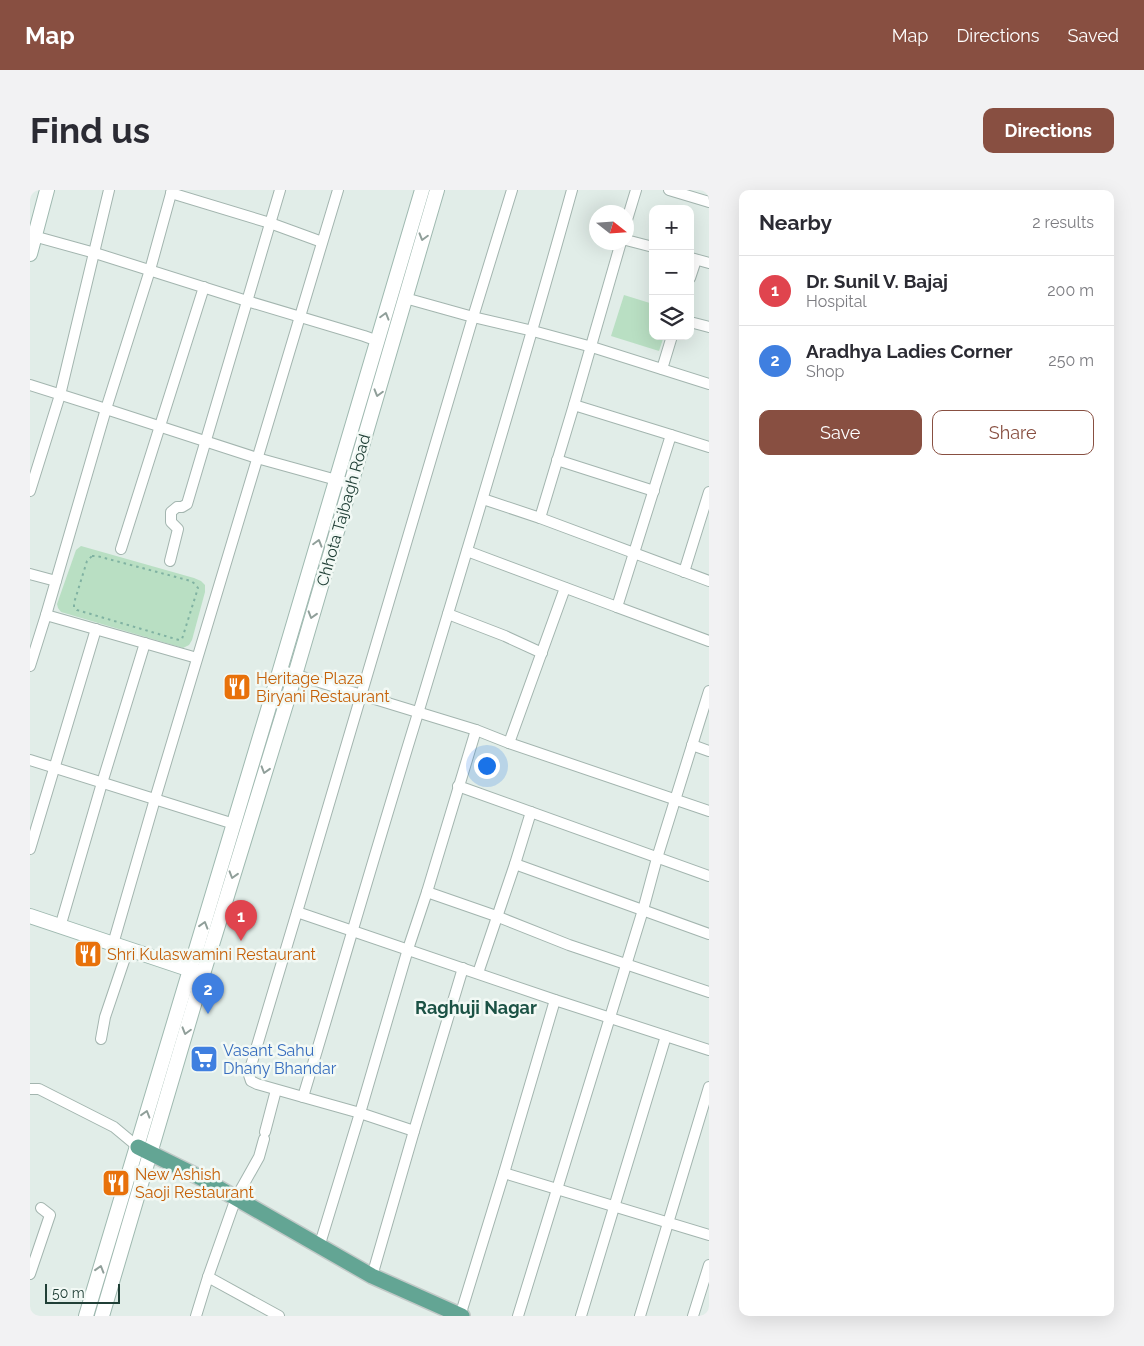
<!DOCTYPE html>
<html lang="en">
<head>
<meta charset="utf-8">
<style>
  :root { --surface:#fff; --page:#f2f2f3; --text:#2b2b33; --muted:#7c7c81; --line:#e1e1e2; --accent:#884f41 }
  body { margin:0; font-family:Raleway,sans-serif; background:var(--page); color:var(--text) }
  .controls { position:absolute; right:15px; top:15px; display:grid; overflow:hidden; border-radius:10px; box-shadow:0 5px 20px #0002 }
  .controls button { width:45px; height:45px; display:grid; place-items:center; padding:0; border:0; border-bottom:1px solid var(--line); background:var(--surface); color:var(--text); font:25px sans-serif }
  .compass { position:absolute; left:559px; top:15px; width:45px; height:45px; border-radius:50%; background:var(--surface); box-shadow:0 5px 20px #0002; rotate:107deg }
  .scale { position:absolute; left:15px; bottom:12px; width:75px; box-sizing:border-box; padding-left:5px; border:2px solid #203f36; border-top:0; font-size:14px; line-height:18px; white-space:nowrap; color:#203f36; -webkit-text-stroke:4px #f2f9f5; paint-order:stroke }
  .you { position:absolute; left:456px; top:575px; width:18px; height:18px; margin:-12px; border:4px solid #fff; border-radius:50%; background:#1a73e8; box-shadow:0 0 0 8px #1a73e833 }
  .badge { display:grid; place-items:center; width:32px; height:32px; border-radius:50%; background:var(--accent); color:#fff; font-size:16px; font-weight:700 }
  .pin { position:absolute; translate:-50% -41px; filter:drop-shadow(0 1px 2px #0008) }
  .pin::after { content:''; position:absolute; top:26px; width:18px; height:15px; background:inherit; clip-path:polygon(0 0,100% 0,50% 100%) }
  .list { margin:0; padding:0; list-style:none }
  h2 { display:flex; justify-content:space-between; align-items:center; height:65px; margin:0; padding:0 20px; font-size:21px }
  h2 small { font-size:16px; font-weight:400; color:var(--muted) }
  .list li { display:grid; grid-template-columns:32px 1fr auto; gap:15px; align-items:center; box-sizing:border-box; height:70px; padding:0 20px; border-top:1px solid var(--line) }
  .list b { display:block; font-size:19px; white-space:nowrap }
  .list p { margin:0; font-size:16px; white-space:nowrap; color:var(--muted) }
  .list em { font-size:16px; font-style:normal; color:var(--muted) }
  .actions { display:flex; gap:10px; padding:15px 20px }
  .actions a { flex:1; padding:11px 0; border:1px solid var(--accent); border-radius:10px; text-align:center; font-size:18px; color:var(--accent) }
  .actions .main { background:var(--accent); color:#fff }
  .icon { flex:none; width:28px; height:28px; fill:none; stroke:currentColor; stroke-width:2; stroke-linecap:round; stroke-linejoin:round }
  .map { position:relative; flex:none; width:679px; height:1126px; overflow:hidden; border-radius:10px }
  header { display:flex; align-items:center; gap:30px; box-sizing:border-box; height:70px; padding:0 25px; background:var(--accent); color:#fff }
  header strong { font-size:24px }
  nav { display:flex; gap:28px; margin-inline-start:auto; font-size:18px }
  .intro { display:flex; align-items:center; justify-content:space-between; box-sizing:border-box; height:120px; padding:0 30px }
  h1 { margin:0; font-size:35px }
  .button { padding:12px 22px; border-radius:10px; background:var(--accent); color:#fff; font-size:18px; font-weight:700 }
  main { display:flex; gap:30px; padding:0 30px }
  aside { flex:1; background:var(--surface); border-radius:10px; box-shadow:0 5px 20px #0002 }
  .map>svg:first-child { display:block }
  .green { fill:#b9dfc3 }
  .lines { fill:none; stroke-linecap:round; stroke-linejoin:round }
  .street-casing { stroke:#a3b5af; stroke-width:12 }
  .secondary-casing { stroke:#9fb9b0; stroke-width:16 }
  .primary-casing { stroke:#c1c9c7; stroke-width:18 }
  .path { stroke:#80b2a2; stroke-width:2; stroke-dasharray:2.5 4; stroke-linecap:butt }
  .street { stroke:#fff; stroke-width:10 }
  .secondary { stroke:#fff; stroke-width:14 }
  .primary { stroke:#63a594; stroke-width:15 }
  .oneway { stroke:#909f9a }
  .labels { text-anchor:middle; stroke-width:5; stroke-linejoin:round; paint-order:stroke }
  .street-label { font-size:16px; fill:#203f36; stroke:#f2f9f5 }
  .food-label { font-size:16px; fill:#c56008; stroke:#f2f9f5; text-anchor:start }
  .shop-label { font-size:16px; fill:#366cbe; stroke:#f2f9f5; text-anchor:start }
  .neighbourhood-label { font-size:18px; font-weight:bold; fill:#1b5245; stroke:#f2f9f5 }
</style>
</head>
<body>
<header>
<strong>Map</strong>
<nav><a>Map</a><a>Directions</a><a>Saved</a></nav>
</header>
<div class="intro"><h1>Find us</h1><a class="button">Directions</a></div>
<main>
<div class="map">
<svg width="679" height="1126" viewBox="0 0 679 1126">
  <rect width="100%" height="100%" fill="#e1ede8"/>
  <g class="green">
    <polygon points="594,105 623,114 623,146 634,146 629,161 581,146"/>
    <polygon points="51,356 164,388 171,391 175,395 175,402 162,450 159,455 153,458 31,422 28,418 27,414 46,360"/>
  </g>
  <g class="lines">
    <defs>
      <g id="street">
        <polyline points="482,0 443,127 503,141 562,157 679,194"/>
        <polyline points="639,0 679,12"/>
        <polyline points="141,3 240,33 292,52"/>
        <polyline points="596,33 606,0"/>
        <polyline points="0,45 65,63 217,111 334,146 348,151"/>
        <polyline points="596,50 623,57"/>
        <polyline points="661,68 679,73"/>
        <polyline points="660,88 666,70"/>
        <polyline points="660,132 679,137"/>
        <polyline points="632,179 642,146"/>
        <polyline points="0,195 76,219 227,268 321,294"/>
        <polyline points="544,215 591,52"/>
        <polyline points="679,257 641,245 587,417 679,451"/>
        <polyline points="527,270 624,301"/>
        <polyline points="0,301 30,205 79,0"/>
        <polyline points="453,309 510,328 679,391"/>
        <polyline points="510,328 544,215 641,245"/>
        <polyline points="91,359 174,97"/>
        <polyline points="437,361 587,417"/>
        <polyline points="140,371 148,339 141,332 141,322 147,317 152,317 157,314 250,0"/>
        <polyline points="654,382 679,302"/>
        <polyline points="0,384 26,391"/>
        <polyline points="418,424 475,446 512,463"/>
        <polyline points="16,425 76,219 120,80 142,0"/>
        <polyline points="0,476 16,425 167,468"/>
        <polyline points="250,480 446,540 479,553 679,621"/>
        <polyline points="479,553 535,398"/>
        <polyline points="662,555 679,561"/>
        <polyline points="0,570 204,634"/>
        <polyline points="428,596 679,686"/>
        <polyline points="0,659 66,439"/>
        <polyline points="485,674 501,622"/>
        <polyline points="397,702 466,726 539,755 679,802"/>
        <polyline points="267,722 525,810 679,860"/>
        <polyline points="30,737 72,593 115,453"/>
        <polyline points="83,754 125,609 308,0"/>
        <polyline points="448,783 485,674 679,744"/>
        <polyline points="71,849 75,827 98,759"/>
        <polyline points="0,899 9,899 84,937 108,957"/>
        <polyline points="273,907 227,894 221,891 219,885 220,879 267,722 443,127 375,108"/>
        <polyline points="384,941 330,923 378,759 397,702 446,540"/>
        <polyline points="235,942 246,900"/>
        <polyline points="474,983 679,1045"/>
        <path d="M289 1057 330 923 273 907C312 778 349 649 389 520 441 347 494 174 542 0"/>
        <polyline points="0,1084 20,1025 11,1018"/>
        <polyline points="342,1086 384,941 433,778"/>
        <polyline points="178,1087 249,1126"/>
        <polyline points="166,1126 178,1087 206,1008 229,967 234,949"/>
        <polyline points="430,1126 474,983 525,810"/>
        <polyline points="488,1126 613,720 627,668 679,501"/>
        <polyline points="551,1126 636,846"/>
        <polyline points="610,1126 679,897"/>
        <polyline points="663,1126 679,1075"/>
      </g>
      <g id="secondary">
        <polyline points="0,64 17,0"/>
        <polyline points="0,726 167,782"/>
        <polyline points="56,1126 250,480 392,0"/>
        <polyline points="72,1126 173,784 265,485 407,0"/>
      </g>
      <polyline id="primary" points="108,957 171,988 342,1086 432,1126"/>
    </defs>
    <use href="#street" class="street-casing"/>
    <use href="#secondary" class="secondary-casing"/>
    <use href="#primary" class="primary-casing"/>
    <polygon class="path" points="62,366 67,366 161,391 165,394 168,398 152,449 149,450 47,420 44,417 44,413 57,371"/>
    <use href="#street" class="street"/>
    <use href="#secondary" class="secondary"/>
    <use href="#primary" class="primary"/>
  </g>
  <defs><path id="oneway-chevron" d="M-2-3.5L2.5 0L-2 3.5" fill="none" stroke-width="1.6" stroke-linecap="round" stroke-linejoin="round" transform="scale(1.25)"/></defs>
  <g class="oneway">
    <use href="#oneway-chevron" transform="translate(393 47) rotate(106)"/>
    <use href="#oneway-chevron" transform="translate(355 126) rotate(-74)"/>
    <use href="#oneway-chevron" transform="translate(348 203) rotate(106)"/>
    <use href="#oneway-chevron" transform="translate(288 353) rotate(-74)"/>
    <use href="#oneway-chevron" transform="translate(282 425) rotate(107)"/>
    <use href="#oneway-chevron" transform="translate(235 580) rotate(107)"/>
    <use href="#oneway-chevron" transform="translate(203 685) rotate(107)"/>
    <use href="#oneway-chevron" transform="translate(174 735) rotate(-73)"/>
    <use href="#oneway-chevron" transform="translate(156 841) rotate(106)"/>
    <use href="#oneway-chevron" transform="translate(116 924) rotate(-73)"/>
    <use href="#oneway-chevron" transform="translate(70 1079) rotate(-73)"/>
  </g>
  <defs>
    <symbol id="restaurant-square" viewBox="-11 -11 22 22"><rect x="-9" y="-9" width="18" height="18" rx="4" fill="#e8710a" stroke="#f2f9f5"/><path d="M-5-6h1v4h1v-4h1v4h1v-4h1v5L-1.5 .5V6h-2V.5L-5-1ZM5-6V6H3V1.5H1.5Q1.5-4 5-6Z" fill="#fff"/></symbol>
    <symbol id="supermarket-square" viewBox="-11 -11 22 22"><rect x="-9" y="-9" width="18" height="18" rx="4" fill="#3f7fe0" stroke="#f2f9f5"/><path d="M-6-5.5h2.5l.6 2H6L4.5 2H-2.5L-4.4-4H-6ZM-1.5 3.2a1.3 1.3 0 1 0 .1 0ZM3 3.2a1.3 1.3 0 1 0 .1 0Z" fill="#fff"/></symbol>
  </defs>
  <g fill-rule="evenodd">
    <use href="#restaurant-square" x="191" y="481" width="32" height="32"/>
    <use href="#restaurant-square" x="42" y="748" width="32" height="32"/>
    <use href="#supermarket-square" x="158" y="853" width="32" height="32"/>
    <use href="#restaurant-square" x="70" y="977" width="32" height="32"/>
  </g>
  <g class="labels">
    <g class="street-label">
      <text transform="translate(313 320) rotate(-74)" y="6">Chhota Tajbagh Road</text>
    </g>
    <g class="food-label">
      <text x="226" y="494">Heritage Plaza<tspan x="226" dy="18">Biryani Restaurant</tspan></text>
      <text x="77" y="770">Shri Kulaswamini Restaurant</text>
      <text x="105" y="990">New Ashish<tspan x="105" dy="18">Saoji Restaurant</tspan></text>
    </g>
    <g class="shop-label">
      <text x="193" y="866">Vasant Sahu<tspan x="193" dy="18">Dhany Bhandar</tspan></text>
    </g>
    <g class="neighbourhood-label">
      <text x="446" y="824">Raghuji Nagar</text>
    </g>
  </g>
</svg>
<div class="controls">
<button>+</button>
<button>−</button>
<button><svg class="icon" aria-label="layers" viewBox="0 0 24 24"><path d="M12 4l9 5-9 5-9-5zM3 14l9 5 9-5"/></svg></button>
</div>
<svg class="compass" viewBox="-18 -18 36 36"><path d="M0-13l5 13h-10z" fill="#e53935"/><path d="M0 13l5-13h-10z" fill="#7c7c81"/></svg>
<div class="scale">50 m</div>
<div class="you"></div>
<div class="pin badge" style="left:211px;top:751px;background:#e0444e">1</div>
<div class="pin badge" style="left:178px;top:824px;background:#3f7fe0">2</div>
</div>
<aside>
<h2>Nearby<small>2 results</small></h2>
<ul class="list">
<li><span class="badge" style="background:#e0444e">1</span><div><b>Dr. Sunil V. Bajaj</b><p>Hospital</p></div><em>200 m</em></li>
<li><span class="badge" style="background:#3f7fe0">2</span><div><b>Aradhya Ladies Corner</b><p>Shop</p></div><em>250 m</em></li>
</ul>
<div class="actions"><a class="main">Save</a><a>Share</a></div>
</aside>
</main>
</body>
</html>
